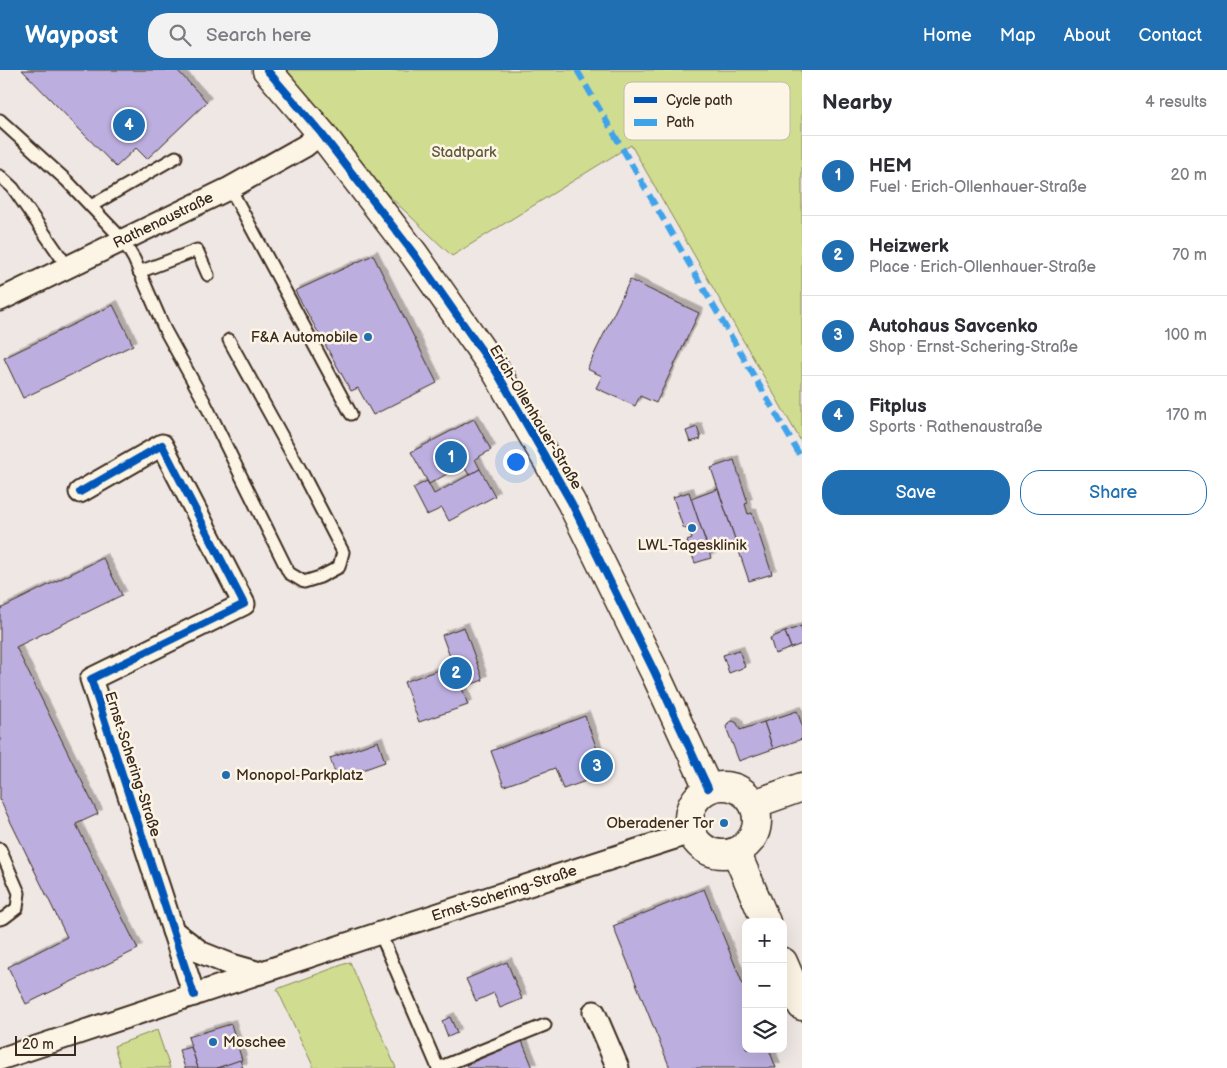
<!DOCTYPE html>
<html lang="en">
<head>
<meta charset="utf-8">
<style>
  :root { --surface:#fff; --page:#f2f2f3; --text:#2b2b33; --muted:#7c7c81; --line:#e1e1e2; --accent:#1f6fb2 }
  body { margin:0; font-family:"Balsamiq Sans",sans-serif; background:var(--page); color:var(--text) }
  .controls { position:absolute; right:15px; bottom:15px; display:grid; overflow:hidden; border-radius:10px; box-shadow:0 5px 20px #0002 }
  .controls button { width:45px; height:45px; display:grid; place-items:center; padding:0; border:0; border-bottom:1px solid var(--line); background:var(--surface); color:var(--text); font:25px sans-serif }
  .scale { position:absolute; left:15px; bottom:12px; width:61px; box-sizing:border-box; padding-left:5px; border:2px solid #3b2a1e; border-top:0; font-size:14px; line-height:18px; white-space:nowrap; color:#3b2a1e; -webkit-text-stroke:4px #fcf5e5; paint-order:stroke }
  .you { position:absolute; left:515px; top:391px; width:18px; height:18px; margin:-12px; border:4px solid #fff; border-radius:50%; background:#1a73e8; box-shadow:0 0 0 8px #1a73e833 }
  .badge { display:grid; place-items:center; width:32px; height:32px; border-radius:50%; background:var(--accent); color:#fff; font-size:16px; font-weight:700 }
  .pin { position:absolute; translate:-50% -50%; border:2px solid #fff; box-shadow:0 1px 5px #0006 }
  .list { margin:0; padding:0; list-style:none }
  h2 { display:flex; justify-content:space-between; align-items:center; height:65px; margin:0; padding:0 20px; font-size:21px }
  h2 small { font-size:16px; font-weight:400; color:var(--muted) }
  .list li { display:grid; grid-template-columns:32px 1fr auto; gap:15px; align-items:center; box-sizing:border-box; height:80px; padding:0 20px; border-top:1px solid var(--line) }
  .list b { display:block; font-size:19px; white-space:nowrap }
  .list p { margin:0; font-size:16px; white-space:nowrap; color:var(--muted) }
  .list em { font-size:16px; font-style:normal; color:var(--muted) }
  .actions { display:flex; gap:10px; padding:15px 20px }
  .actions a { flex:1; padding:11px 0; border:1px solid var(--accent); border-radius:20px; text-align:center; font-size:18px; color:var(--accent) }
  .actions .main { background:var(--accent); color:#fff }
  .icon { flex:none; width:28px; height:28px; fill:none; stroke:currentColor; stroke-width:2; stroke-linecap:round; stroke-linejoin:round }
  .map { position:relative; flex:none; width:802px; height:998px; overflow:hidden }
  header { display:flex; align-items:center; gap:30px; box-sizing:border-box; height:70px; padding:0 25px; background:var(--accent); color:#fff }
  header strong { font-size:24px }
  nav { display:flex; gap:28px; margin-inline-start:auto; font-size:18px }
  .search { width:350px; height:45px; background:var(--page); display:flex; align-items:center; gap:12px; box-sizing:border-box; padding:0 18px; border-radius:20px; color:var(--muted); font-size:19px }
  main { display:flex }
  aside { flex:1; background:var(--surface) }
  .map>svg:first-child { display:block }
  .green { fill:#d0dd90; stroke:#868457 }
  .building { fill:#bcafe0; stroke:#3b2a1e; filter:url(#shadow) }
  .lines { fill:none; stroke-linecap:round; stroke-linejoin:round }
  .service-casing { stroke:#3b2a1e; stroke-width:15 }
  .minor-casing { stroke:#3b2a1e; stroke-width:25 }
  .tertiary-casing { stroke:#3b2a1e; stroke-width:31 }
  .service { stroke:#fcf5e5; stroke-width:11 }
  .minor { stroke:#fcf5e5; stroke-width:21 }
  .tertiary { stroke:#fcf5e5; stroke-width:28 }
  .quiet { stroke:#3fa3ea; stroke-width:6; stroke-dasharray:12 6; stroke-linecap:butt }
  .cycleway-casing { stroke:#fcf5e5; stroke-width:11 }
  .cycleway { stroke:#0057b8; stroke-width:8 }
  .poi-dot { fill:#1f6fb2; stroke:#fcf5e5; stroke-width:2 }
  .labels { text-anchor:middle; stroke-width:5; stroke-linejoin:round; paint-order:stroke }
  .park-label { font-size:15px; fill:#60573a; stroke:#fcf5e5 }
  .street-label { font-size:15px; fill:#3b2a1e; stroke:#fcf5e5 }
  .poi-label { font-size:15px; fill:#3b2a1e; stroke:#fcf5e5; text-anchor:end }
  .key { fill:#fcf5e5; stroke:#c2b8a9; stroke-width:1 }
  .key-label { font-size:14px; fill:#3b2a1e }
</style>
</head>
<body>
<header>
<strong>Waypost</strong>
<div class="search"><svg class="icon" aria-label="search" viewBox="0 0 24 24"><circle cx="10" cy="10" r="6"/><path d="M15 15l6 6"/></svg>Search here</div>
<nav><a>Home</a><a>Map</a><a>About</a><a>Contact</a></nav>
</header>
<main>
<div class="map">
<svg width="802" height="998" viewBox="0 0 802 998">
  <defs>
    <filter id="shadow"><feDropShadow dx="4.5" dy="-4.5" stdDeviation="0" flood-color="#0004"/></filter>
  </defs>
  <rect width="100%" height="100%" fill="#efe7e4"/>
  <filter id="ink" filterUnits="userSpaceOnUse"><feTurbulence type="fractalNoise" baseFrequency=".02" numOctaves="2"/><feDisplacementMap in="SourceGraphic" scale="10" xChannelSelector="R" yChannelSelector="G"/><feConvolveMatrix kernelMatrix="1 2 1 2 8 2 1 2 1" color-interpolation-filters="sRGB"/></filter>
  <g filter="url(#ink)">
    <g class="green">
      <polygon points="270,0 802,0 802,373 631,75 452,186 339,78"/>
      <polygon points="350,892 396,998 314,998 277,919"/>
      <polygon points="157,960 170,998 121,998 114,976"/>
    </g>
    <g class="building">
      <polygon points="22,0 177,0 207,32 147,89 136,78 116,97"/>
      <polygon points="373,185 437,313 373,345 358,318 351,321 295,221"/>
      <polygon points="630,210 699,243 656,333 640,326 635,336 596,318 602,306 587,299"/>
      <polygon points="113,235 133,275 23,328 4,288"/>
      <polygon points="474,349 491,380 475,389 480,399 469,405 463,395 429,414 411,382"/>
      <polygon points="697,357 701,369 690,372 686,361"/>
      <polygon points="734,390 748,433 745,434 748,444 752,443 772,504 749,511 711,398"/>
      <polygon points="480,399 495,426 449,451 442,438 427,445 413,418 427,411 434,424"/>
      <polygon points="718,419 736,472 709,481 691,429"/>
      <polygon points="689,422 711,488 695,493 687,471 692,469 689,461 683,457 673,427"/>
      <polygon points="103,488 122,525 16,577 98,744 76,754 138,879 26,934 8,897 67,867 0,730 0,539"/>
      <polygon points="802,556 802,574 791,578 785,562"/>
      <polygon points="464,557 483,610 462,618 468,635 419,652 404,612 453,595 442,565"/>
      <polygon points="785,562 791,578 775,584 770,568"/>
      <polygon points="739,580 745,597 729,603 723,585"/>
      <polygon points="797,641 802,655 802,669 773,679 764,652"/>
      <polygon points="585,646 606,704 563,719 555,698 504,716 491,681"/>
      <polygon points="733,651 737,653 740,660 764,652 773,679 739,691 726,657 729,652"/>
      <polygon points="378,671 385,692 337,709 330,688"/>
      <polygon points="704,819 746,922 746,979 769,979 776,998 670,998 613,856"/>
      <polygon points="507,892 522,929 500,938 494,923 476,931 466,909"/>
      <polygon points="450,947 457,963 448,967 442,951"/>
      <polygon points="231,954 242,990 217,998 198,998 188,967"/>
      <polygon points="522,971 533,998 468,998 466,995"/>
      <polygon points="191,977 198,998 185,998 179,980"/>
      <polygon points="240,990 243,998 217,998"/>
    </g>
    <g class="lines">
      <defs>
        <g id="service">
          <polyline points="0,50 67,111 122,169 134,189 165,260 204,331 289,503 304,512 320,507 339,497 343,482 300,399 229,270"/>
          <polyline points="0,106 13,118 67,196"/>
          <polyline points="230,118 351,344"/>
          <polyline points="91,136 176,87"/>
          <polyline points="139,202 197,180 208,205"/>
          <polyline points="0,779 19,823 17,838 4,848 0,849"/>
          <polyline points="380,863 438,998 545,955"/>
        </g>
        <g id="minor">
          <polyline points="0,230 230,118 305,76 321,63"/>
          <polyline points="80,422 162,375 244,534 91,609 194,925"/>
          <polyline points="173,861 202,883 232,895 260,903"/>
          <polyline points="594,942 618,998"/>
          <polyline points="0,989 380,863 690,763"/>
        </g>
        <g id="tertiary">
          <polyline points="267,0 321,63 414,184 496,301 571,432 655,603 708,718"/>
          <circle cx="723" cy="750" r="34"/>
          <polyline points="754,734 802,717"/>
          <polyline points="736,782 766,852"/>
          <polyline points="783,892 802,936"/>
        </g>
      </defs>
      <use href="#service" class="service-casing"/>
      <use href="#minor" class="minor-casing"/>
      <use href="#tertiary" class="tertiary-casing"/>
      <use href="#service" class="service"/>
      <use href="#minor" class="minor"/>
      <use href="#tertiary" class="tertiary"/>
      <polyline class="quiet" points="577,0 802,389"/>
      <defs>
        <g id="cycleway">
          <polyline points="267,0 321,63 414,184 496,301 571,432 655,603 708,718"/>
          <polyline points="80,422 162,375 244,534 91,609 194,925"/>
        </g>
      </defs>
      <use href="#cycleway" class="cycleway-casing"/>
      <use href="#cycleway" class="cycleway"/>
    </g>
  </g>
  <g class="poi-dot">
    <circle cx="368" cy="267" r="5"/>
    <circle cx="692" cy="458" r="5"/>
    <circle cx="226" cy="705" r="5"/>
    <circle cx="724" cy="753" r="5"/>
    <circle cx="213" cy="972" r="5"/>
  </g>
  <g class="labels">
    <g class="park-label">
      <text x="464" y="87">Stadtpark</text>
    </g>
    <g class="street-label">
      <text transform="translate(163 150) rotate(-26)" y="5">Rathenaustraße</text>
      <text transform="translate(536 347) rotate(59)" y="5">Erich-Ollenhauer-Straße</text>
      <text transform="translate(133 694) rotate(72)" y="5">Ernst-Schering-Straße</text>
      <text transform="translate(504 823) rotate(-18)" y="5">Ernst-Schering-Straße</text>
    </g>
    <g class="poi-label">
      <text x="358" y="272">F&amp;A Automobile</text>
      <text x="692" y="480" text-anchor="middle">LWL-Tagesklinik</text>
      <text x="236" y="710" text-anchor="start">Monopol-Parkplatz</text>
      <text x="714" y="758">Oberadener Tor</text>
      <text x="223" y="977" text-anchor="start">Moschee</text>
    </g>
  </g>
  <rect x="624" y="12" width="166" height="58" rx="8" class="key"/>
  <rect x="634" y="27" width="23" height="6" fill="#0057b8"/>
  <rect x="634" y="49" width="23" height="7" fill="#3fa3ea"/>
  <g class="key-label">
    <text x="666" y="35">Cycle path</text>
    <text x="666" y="57">Path</text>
  </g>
</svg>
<div class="controls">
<button>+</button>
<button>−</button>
<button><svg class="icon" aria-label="layers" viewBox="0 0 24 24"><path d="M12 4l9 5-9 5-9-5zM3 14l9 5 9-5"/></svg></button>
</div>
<div class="scale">20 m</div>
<div class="you"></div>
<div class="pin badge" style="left:451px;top:387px">1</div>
<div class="pin badge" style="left:456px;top:603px">2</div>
<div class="pin badge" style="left:597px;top:696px">3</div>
<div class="pin badge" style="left:129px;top:55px">4</div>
</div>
<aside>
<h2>Nearby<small>4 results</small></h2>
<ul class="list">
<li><span class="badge">1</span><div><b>HEM</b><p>Fuel · Erich-Ollenhauer-Straße</p></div><em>20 m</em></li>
<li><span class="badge">2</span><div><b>Heizwerk</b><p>Place · Erich-Ollenhauer-Straße</p></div><em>70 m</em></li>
<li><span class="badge">3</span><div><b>Autohaus Savcenko</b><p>Shop · Ernst-Schering-Straße</p></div><em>100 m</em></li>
<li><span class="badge">4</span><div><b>Fitplus</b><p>Sports · Rathenaustraße</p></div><em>170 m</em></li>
</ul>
<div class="actions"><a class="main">Save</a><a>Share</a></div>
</aside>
</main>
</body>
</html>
